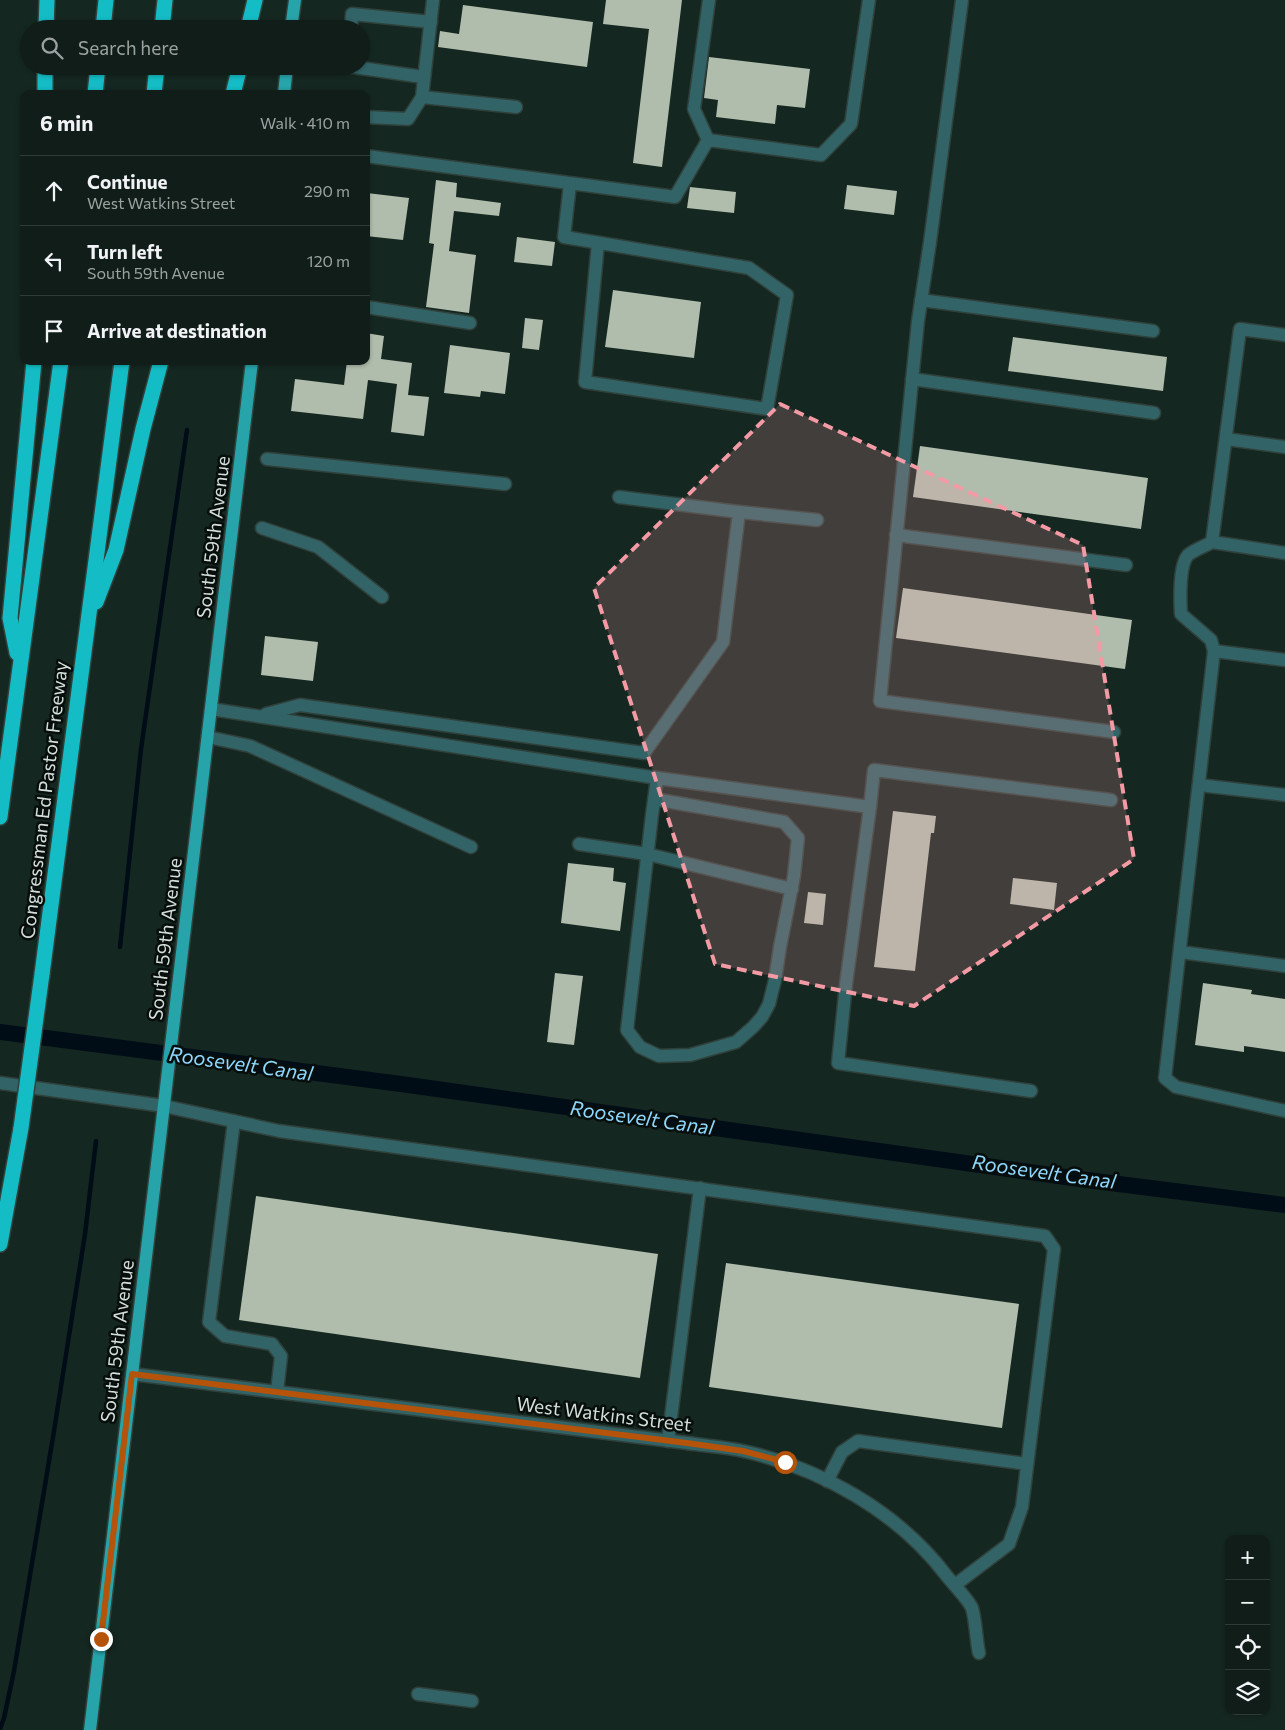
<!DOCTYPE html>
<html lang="en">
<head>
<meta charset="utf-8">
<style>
  :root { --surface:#101d19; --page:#1e2a26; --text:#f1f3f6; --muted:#9ca2a2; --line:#303b38 }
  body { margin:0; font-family:Commissioner,sans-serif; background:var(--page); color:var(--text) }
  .controls { position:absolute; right:15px; bottom:15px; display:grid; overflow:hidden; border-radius:10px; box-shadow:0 1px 4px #0004 }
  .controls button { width:45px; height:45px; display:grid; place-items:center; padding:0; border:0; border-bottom:1px solid var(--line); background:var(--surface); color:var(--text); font:25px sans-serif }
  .stop { position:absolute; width:15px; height:15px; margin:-11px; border:4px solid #b45309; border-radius:50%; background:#fff }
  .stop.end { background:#b45309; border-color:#fff; box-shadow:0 1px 5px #0008 }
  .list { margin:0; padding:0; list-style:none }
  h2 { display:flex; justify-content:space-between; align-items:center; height:65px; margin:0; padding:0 20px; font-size:21px }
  h2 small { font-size:16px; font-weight:400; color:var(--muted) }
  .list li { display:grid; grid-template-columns:32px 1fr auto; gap:15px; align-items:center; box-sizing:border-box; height:70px; padding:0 20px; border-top:1px solid var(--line) }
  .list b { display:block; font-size:19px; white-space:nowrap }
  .list p { margin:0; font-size:16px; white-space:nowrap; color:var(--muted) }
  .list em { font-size:16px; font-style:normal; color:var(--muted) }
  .icon { flex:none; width:28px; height:28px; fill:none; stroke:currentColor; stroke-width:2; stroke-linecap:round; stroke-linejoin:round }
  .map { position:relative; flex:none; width:1285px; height:1730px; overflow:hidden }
  .search { position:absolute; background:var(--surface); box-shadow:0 1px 4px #0004; left:20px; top:20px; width:350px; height:55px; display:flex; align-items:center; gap:12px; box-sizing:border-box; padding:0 18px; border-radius:28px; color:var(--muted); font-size:19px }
  .panel { position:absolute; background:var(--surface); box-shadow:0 1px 4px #0004; left:20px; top:90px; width:350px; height:275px; border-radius:10px }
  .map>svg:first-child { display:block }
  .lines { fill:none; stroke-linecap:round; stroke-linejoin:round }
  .stream { stroke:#000d17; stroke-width:4.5 }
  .canal { stroke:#000d17; stroke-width:16 }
  .building { fill:#b0bcac }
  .minor-casing { stroke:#30413b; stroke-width:15 }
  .major-casing { stroke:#30413b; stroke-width:15 }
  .highway-casing { stroke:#30413b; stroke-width:18 }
  .minor { stroke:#316367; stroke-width:12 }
  .major { stroke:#27a3aa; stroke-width:12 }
  .highway { stroke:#14bcc5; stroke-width:15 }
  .highway-bridge-casing { stroke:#30413b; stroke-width:18; stroke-linecap:butt }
  .highway-bridge { stroke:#14bcc5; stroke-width:15 }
  .route { stroke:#b45309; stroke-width:6 }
  .marked { fill:#f49aa5; fill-opacity:0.2; stroke:#f49aa5; stroke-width:4; stroke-dasharray:10 6; stroke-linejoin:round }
  .labels { text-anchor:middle; stroke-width:5; stroke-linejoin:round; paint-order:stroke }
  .street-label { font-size:19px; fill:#d3deda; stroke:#070e0b }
  .water-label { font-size:20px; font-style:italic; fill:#8ed7fe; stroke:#070e0b }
</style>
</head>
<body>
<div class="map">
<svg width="1285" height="1730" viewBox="0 0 1285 1730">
  <rect width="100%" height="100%" fill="#152721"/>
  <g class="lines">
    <g class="stream">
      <polyline points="120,947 141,749 187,430"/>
      <polyline points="0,1729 4,1718 14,1671 54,1431 85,1234 96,1141"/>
    </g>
    <polyline class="canal" points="0,1032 401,1084 1087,1180 1285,1205"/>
  </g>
  <g class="building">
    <polygon points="606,0 682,0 662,167 633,163 649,29 603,24"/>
    <polygon points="463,5 593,22 587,67 438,47 440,31 459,34"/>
    <polygon points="709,57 810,69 805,108 777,105 775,124 716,117 718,100 704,98"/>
    <polygon points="436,180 457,183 456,197 501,203 499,216 454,211 449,251 476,255 469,313 426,307 434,244 429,243"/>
    <polygon points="847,185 897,191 894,215 844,209"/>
    <polygon points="690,187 736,192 734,213 687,208"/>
    <polygon points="367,193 409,198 403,240 366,236"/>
    <polygon points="517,237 555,242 552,266 514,262"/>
    <polygon points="613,290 701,302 694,358 605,347"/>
    <polygon points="525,318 543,320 539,350 522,348"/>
    <polygon points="366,333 384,336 381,359 412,363 408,395 429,397 424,436 391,432 397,384 368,380 363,419 291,411 295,379 344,385 347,361 366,361"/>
    <polygon points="1013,337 1167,357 1163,391 1008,371"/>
    <polygon points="450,345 510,353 505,394 481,391 480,397 444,393"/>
    <polygon points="920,446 1148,478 1141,529 913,497"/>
    <polygon points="903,588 1132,620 1125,669 896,638"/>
    <polygon points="265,636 318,642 313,681 261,675"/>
    <polygon points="893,811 936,816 934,833 931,833 915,971 874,967"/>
    <polygon points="568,863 614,868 613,881 626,883 620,931 561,923"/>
    <polygon points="1013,878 1057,883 1054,910 1010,904"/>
    <polygon points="808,892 826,894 823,925 804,923"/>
    <polygon points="555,973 583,976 574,1045 547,1042"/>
    <polygon points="1203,983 1252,990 1251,994 1285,999 1285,1052 1244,1046 1244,1052 1195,1045"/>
    <polygon points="256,1196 658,1254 640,1378 239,1320"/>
    <polygon points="726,1263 1019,1304 1002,1428 709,1387"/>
  </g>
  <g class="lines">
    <defs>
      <g id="minor">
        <polyline points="962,0 930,242 918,321 880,701 1114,732"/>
        <polyline points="351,29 352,14 431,22"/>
        <polyline points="347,66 423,77"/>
        <polyline points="422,97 516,107"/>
        <polyline points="366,117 408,119 422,97 433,0"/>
        <polyline points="708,140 694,109 709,0"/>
        <polyline points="366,156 675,197 708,140 821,155 851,124 869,0"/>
        <polyline points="570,184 564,237 749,268 787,295 767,409 585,382 598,243"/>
        <polyline points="921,300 1153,331"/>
        <polyline points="366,307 470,323"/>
        <polyline points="1285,335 1240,329 1212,542 1285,553"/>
        <polyline points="912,379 1154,413"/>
        <polyline points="1226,439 1285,447"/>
        <polyline points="267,459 505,484"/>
        <polyline points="739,512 817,520"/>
        <polyline points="262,528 318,547 382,597"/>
        <polyline points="896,535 1126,565"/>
        <path d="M1212 542C1205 546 1194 550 1188 555 1179 565 1180 600 1181 614L1211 640 1214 651 1165 1078 1176 1087 1285 1111"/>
        <polyline points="1214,651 1285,660"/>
        <polyline points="211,709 657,778 870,807 846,984 838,1063 1031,1091"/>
        <polyline points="266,714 300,705 644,753 723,642 739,512 619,497"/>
        <polyline points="208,737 250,746 471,847"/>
        <polyline points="1199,785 1285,795"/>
        <polyline points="654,799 784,822 798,838 794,876 780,947 775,980 769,1004 762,1017 753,1027 736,1042 690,1055 659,1056 640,1047 627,1030 652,815 657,778"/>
        <polyline points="870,807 874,770 1111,800"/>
        <polyline points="579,844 647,854 792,889"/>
        <polyline points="1180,952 1285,966"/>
        <polyline points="0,1083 164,1106 279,1131 1045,1236 1054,1249 1022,1507 1009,1544 955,1585"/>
        <polyline points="234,1121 209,1322 225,1336 272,1344 281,1356 277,1392"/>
        <path d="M132 1374 687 1443C706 1446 725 1447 743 1451 821 1468 898 1512 946 1575 953 1584 968 1599 972 1608 976 1622 976 1639 979 1653"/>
        <polyline points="668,1441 700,1188"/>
        <polyline points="827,1481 842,1452 858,1441 1027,1464"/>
        <polyline points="418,1694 472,1701"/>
      </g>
      <g id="major">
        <polyline points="291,29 295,0"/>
        <polyline points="284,94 287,66"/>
        <polyline points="90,1730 252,361"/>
      </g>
      <g id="highway">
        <polyline points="46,29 47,0"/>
        <polyline points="103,29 106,0"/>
        <polyline points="162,29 165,0"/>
        <polyline points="248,29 255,0"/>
        <polyline points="45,94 45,66"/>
        <polyline points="95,94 98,66"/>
        <polyline points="154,94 157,66"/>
        <polyline points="233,94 240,66"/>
        <polyline points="96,602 116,550 143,429 161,361"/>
        <polyline points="17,653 10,618 34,361"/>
        <polyline points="0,817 61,361"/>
        <polyline points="42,974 122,361"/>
        <polyline points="0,1244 21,1128"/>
      </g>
    </defs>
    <use href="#minor" class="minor-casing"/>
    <use href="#major" class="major-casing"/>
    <use href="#highway" class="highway-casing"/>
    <use href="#minor" class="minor"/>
    <use href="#major" class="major"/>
    <use href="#highway" class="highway"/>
    <defs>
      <polyline id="highway-bridge" points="21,1128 42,974"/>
    </defs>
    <use href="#highway-bridge" class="highway-bridge-casing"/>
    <use href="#highway-bridge" class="highway-bridge"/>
  </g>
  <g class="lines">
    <polyline class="route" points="101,1639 132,1374 687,1443 743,1451 785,1462"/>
  </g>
  <path class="marked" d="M780 404 1083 545 1134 859 914 1006 715 964 594 588Z"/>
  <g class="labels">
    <g class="street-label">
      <text transform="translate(213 537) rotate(-83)" y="7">South 59th Avenue</text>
      <text transform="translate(44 800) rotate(-83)" y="7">Congressman Ed Pastor Freeway</text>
      <text transform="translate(165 939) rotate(-83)" y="7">South 59th Avenue</text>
      <text transform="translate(117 1341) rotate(-83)" y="7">South 59th Avenue</text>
      <text transform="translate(604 1414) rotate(7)" y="7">West Watkins Street</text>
    </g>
    <g class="water-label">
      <text transform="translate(241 1064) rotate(8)" y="7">Roosevelt Canal</text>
      <text transform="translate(642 1118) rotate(8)" y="7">Roosevelt Canal</text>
      <text transform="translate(1044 1172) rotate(8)" y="7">Roosevelt Canal</text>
    </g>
  </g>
</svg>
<div class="controls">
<button>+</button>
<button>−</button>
<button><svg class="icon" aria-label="locate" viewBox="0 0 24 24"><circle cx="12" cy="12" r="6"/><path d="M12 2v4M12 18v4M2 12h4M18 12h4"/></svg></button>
<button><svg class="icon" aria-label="layers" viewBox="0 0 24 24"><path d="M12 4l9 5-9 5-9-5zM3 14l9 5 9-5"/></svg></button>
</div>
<div class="stop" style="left:785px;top:1462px"></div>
<div class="stop end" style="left:101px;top:1639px"></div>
<div class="search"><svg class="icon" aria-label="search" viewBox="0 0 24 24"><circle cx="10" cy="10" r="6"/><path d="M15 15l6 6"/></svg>Search here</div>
<section class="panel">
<h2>6 min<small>Walk · 410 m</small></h2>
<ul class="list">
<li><svg class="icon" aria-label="ahead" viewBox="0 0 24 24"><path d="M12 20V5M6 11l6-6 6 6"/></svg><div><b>Continue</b><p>West Watkins Street</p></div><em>290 m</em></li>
<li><svg class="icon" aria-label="left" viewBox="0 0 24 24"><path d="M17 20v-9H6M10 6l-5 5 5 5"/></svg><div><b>Turn left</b><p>South 59th Avenue</p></div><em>120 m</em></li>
<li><svg class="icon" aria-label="arrive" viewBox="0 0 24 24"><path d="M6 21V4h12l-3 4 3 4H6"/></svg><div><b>Arrive at destination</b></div></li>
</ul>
</section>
</div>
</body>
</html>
